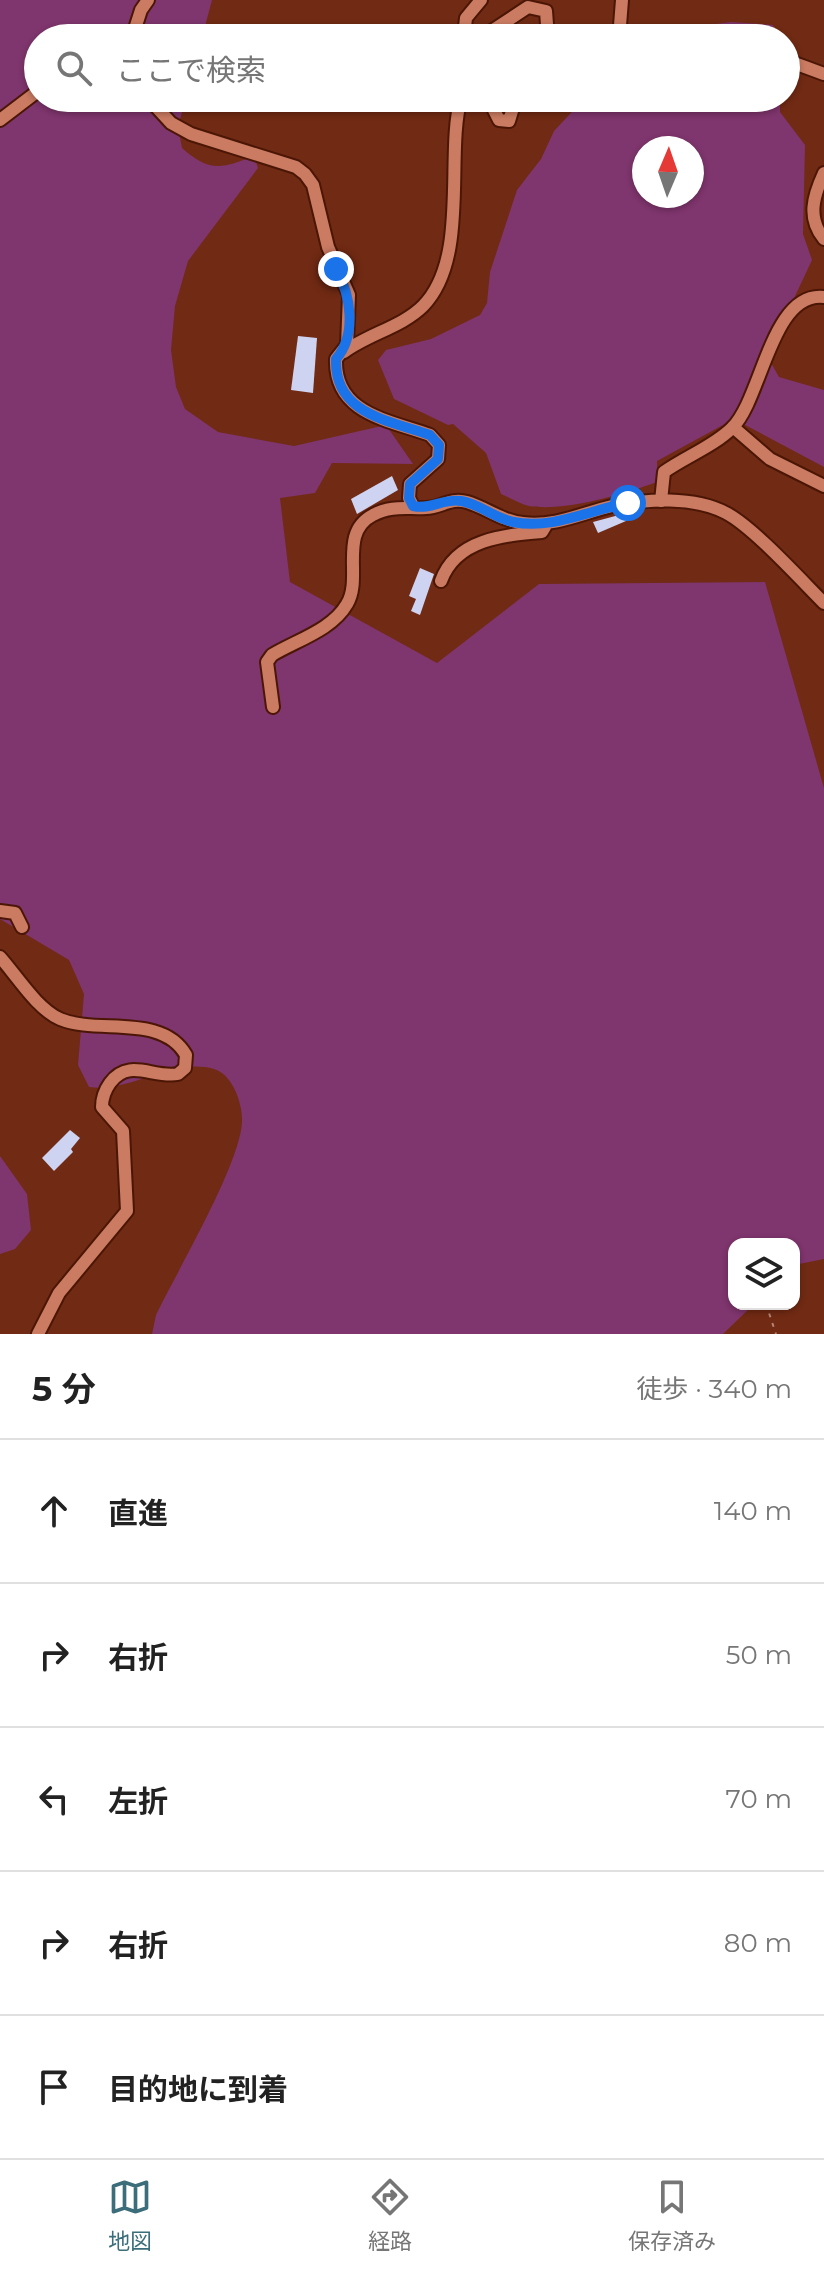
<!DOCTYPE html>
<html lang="ja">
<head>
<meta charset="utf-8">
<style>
  :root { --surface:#fff; --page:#f2f2f2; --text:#222; --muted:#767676; --line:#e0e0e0; --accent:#3b6d7a }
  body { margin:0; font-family:Montserrat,"Noto Sans JP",sans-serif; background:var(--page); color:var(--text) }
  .controls { position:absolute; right:24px; bottom:24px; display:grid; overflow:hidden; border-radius:16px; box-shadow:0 2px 6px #0004 }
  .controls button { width:72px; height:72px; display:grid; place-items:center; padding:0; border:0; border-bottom:2px solid var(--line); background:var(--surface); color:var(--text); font:40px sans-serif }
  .compass { position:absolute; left:632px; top:136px; width:72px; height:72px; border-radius:50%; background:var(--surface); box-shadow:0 2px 6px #0004; rotate:2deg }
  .stop { position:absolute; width:24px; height:24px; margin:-18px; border:6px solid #1a73e8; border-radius:50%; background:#fff }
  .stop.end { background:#1a73e8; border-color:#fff; box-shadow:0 2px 8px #0008 }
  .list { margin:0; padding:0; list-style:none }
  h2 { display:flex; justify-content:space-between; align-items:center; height:104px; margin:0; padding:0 32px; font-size:34px }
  h2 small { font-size:26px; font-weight:400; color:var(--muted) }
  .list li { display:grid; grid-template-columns:52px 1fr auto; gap:24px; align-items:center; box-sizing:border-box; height:144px; padding:0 32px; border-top:2px solid var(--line) }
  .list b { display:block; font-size:30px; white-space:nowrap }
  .list em { font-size:26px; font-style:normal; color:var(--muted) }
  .icon { flex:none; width:44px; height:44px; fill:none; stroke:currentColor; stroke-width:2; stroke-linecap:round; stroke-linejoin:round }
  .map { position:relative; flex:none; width:824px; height:1334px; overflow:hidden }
  .search { position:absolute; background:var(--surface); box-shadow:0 2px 6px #0004; left:24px; right:24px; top:24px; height:88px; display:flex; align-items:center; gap:20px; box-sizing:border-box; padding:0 28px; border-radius:44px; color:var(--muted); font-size:30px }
  .sheet { height:824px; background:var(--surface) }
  nav { display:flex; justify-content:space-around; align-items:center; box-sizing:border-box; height:112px; border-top:2px solid var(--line); background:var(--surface); font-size:22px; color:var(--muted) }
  nav a { display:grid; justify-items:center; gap:4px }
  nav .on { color:var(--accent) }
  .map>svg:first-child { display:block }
  .green { fill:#7f356d; fill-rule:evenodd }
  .building { fill:#ced3f2 }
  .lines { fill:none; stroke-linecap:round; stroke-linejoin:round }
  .street-casing { stroke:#4b1605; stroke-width:16 }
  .path { stroke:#b68575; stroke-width:2; stroke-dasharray:4 6; stroke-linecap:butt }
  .street { stroke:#ca7b62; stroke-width:12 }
  .route { stroke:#1a73e8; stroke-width:10 }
</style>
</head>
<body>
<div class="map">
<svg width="824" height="1334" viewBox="0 0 824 1334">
  <rect width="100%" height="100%" fill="#712a13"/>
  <g class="green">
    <path d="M0 0H212L202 38H38V98H186L178 127 182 148C209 172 221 169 254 156L258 168 188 261 175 306 171 350 176 387 185 409 218 432 294 446 386 425 413 464 332 463 315 493 280 498 290 582 437 663 539 584 765 582 824 788V1259L794 1265V1244H734V1304H754L723 1334H152L156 1315C176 1273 243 1160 242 1119 242 1102 232 1074 214 1069 171 1057 132 1093 89 1087L78 1065 84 994 69 960 0 919Z"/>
    <polygon points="731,22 773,25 778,38 646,38 655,32"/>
    <path d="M585 98H780V112L805 145 803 234 812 260 782 324 771 363 779 377 824 390V467L734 419 657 461V482C624 494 564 512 529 506 520 504 510 498 501 494L486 453 453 424 448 425 394 399 378 360 386 350 431 339 480 315 487 303 490 272 517 190 541 159 554 131ZM644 148H692V196H644Z"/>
    <polygon points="0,1156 27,1194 31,1230 15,1249 0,1254"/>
  </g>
  <g class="building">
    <polygon points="298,336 317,338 313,393 291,390"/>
    <polygon points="392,476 398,490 357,514 351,499"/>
    <polygon points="630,512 633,518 598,533 593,522"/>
    <polygon points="420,568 434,574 420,615 411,611 416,599 409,596"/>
    <polygon points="70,1130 80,1138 71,1149 73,1152 54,1171 42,1158"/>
  </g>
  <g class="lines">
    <defs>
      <g id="street">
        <polyline points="132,38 141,10 148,0"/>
        <polyline points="475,38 465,27 466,18 481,0"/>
        <polyline points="481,38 528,7 546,11 548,38"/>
        <polyline points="619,38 622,0"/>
        <polyline points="786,60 824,74"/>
        <path d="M148 98 171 123 191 134 296 167 305 174 313 185 328 247 349 295 347 345 336 359C334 414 389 420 430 435L439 445 438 459 410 484 409 498 413 506"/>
        <polyline points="488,98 499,120 509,121 516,98"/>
        <polyline points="0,120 38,91"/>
        <path d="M824 173C813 197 807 218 824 239"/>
        <path d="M344 352C368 334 402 327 423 306 470 258 445 154 461 98"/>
        <polyline points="733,427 770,459 824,486"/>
        <path d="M661 501 664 472C685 457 714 446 732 428 762 399 771 291 824 297"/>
        <path d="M441 581C456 539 504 535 542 532L545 527"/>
        <path d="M273 707 267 662 272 655C297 640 332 630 347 604 363 578 338 533 373 515 391 505 407 509 426 508 441 508 450 497 467 502 487 508 502 521 523 523 555 527 582 513 612 506 646 499 694 496 726 513 753 527 801 580 824 603"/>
        <polyline points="0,911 15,913 22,927"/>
        <path d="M0 957C17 976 37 1009 60 1019 98 1035 162 1013 186 1055L185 1068 178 1074C154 1079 129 1057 110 1083 105 1090 102 1098 102 1107L123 1131 127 1211 59 1293 38 1334"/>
      </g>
    </defs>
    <use href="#street" class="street-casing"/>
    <polyline class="path" points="766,1304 776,1334"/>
    <use href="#street" class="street"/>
  </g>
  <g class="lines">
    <path class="route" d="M336 269C351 295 357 335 336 359 334 414 388 420 430 435L439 445 438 459 410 484 409 498 413 506C431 510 444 498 461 501 479 504 495 518 513 522 552 530 589 510 628 503"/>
  </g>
</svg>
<div class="controls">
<button><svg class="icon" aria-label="layers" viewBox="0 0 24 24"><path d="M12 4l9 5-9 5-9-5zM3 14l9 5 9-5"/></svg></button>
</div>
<svg class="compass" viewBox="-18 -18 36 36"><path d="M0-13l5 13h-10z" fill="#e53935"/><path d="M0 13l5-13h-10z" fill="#767676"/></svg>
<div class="stop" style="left:628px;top:503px"></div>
<div class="stop end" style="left:336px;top:269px"></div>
<div class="search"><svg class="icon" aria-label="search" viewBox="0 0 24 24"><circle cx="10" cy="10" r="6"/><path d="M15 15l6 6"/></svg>ここで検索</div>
</div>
<section class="sheet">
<h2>5 分<small>徒歩 · 340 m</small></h2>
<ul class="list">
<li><svg class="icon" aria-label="ahead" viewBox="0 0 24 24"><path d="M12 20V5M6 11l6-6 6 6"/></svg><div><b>直進</b></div><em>140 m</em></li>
<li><svg class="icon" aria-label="right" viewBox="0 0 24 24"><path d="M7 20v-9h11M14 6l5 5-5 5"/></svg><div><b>右折</b></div><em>50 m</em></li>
<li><svg class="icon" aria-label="left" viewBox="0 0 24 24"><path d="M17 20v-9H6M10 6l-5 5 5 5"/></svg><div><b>左折</b></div><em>70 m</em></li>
<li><svg class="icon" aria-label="right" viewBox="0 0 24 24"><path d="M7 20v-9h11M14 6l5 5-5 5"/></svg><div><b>右折</b></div><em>80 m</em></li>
<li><svg class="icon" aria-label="arrive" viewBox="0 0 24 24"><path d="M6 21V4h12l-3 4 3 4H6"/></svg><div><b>目的地に到着</b></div></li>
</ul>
</section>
<nav>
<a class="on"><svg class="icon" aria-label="map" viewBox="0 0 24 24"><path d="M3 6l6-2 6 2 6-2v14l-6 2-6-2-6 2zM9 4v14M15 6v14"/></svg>地図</a>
<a><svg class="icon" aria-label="directions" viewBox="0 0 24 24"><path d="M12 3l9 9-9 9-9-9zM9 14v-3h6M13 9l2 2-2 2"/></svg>経路</a>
<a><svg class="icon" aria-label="saved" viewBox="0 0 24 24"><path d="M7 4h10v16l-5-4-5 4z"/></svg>保存済み</a>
</nav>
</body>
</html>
